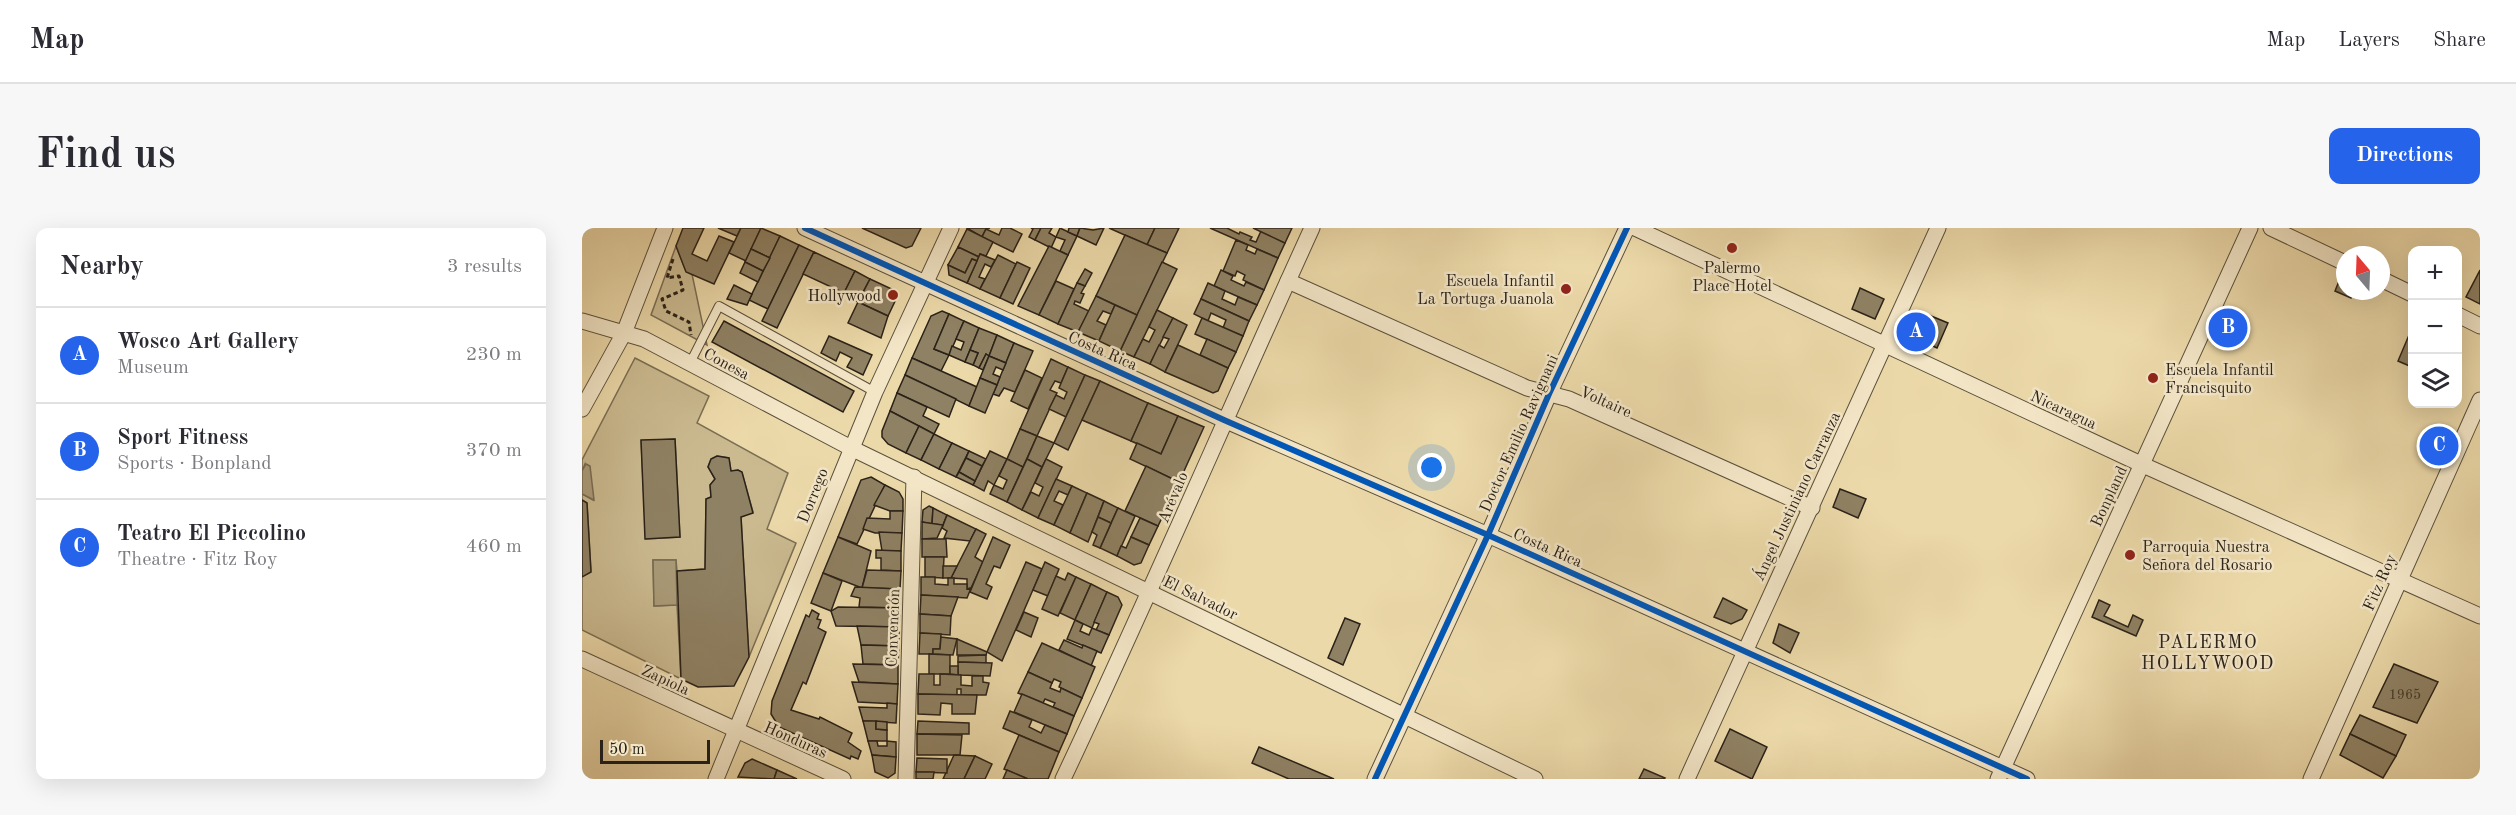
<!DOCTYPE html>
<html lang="en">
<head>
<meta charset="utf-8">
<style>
  :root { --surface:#fff; --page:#f7f7f7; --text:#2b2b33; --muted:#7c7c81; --line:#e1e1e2; --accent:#2563eb }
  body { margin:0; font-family:"Old Standard TT",serif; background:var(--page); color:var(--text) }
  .controls { position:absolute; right:18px; top:18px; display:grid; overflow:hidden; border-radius:12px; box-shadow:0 6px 24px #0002 }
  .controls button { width:54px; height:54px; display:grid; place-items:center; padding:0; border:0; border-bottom:2px solid var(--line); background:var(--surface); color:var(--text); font:30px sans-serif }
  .compass { position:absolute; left:1754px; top:18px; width:54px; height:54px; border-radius:50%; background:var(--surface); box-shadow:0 6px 24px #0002; rotate:341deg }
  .scale { position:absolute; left:18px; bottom:15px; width:110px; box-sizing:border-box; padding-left:6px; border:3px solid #2a2218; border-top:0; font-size:16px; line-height:21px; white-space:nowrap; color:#2a2218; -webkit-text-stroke:4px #f3e6c7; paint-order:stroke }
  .you { position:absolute; left:850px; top:240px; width:21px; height:21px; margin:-15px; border:4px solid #fff; border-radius:50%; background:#1a73e8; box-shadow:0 0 0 9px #1a73e833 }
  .badge { display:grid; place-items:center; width:39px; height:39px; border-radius:50%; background:var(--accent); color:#fff; font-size:20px; font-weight:700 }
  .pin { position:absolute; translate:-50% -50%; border:3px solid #fff; box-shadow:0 2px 6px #0006 }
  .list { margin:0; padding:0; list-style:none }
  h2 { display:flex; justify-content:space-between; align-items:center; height:78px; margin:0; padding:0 24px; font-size:26px }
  h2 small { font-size:20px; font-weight:400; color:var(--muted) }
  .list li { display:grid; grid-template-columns:39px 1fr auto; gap:18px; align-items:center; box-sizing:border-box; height:96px; padding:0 24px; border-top:2px solid var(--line) }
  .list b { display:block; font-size:22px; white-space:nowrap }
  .list p { margin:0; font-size:20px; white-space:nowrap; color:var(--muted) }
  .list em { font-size:20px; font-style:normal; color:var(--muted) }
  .icon { flex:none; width:33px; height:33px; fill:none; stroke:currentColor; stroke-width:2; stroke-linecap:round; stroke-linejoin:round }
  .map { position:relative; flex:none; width:1898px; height:551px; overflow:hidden; border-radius:12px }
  header { display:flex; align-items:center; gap:36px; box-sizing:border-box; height:84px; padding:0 30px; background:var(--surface); border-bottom:2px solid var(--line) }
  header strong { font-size:28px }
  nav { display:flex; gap:33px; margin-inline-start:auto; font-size:21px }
  .intro { display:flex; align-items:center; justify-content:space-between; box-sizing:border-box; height:144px; padding:0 36px }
  h1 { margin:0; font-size:42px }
  .button { padding:15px 27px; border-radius:12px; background:var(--accent); color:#fff; font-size:21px; font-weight:700 }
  main { display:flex; gap:36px; padding:0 36px }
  aside { flex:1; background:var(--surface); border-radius:12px; box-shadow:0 6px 24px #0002 }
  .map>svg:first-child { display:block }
  .green { fill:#cbba90; stroke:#7a6e54; stroke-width:1.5; fill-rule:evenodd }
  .water { fill:#aa9b78; stroke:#776b52; stroke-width:1.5 }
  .building { fill:#8f8163; stroke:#2a2218; stroke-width:1.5 }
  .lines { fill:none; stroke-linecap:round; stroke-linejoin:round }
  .lane-casing { stroke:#5a503c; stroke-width:10 }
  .street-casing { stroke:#5a503c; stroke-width:17 }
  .path { stroke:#2a2218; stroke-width:3; stroke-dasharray:4.5 3; stroke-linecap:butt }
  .lane { stroke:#f3e6c7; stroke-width:8 }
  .street { stroke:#f3e6c7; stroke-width:15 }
  .cycleway-casing { stroke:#f3e6c7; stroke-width:10 }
  .cycleway { stroke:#0057b8; stroke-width:6 }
  .poi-dot { fill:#8f2418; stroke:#f3e6c7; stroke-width:2 }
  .labels { text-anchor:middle; stroke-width:5; stroke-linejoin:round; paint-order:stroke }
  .number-label { font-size:14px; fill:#433a2b }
  .poi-label { font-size:16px; fill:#2a2218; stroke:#f3e6c7; text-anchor:end }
  .street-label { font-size:16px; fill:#2a2218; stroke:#f3e6c7 }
  .neighbourhood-label { font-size:18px; letter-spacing:1.5px; fill:#2a2218; stroke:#f3e6c7 }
</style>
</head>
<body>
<header>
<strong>Map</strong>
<nav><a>Map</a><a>Layers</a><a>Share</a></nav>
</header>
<div class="intro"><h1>Find us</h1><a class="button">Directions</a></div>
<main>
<aside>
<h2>Nearby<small>3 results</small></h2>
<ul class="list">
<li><span class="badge">A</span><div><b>Wosco Art Gallery</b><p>Museum</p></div><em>230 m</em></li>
<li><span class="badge">B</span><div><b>Sport Fitness</b><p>Sports · Bonpland</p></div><em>370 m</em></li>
<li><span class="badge">C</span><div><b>Teatro El Piccolino</b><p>Theatre · Fitz Roy</p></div><em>460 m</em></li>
</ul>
</aside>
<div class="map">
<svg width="1898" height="551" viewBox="0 0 1898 551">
  <rect width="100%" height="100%" fill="#ecd9a9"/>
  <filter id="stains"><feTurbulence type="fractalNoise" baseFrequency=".00333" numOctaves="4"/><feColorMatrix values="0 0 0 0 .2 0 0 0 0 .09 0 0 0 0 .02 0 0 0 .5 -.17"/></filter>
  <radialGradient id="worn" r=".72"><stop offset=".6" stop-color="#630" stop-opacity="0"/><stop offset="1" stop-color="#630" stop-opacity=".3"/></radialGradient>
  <g class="green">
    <polygon points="94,18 104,43 110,46 125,117 69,87"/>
    <path d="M53 130 127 168 115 195 206 245 185 301 214 315 167 429 159 289 171 284 160 245 156 242 149 243 147 230 135 228 129 231 126 239 133 251 128 257 129 269 124 271 123 341 95 343 94 332H71L72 378 95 377 99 451 0 402V349L9 343 5 275 0 272V266L11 272 3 236 0 243V232ZM93 211 98 309 64 311 59 213Z"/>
  </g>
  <g class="water">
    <polygon points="4,236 8,238 12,272 0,266 0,243"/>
    <polygon points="71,332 94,332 95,377 72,378"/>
  </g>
  <g class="building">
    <polygon points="101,0 122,0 110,26 125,33 137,8 152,14 132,56 104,44 94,18"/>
    <polygon points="136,0 159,0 155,8"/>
    <polygon points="159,0 179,0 164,33 147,25"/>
    <polygon points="179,0 198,8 188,30 169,21"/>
    <polygon points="280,0 339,0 330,18 324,20"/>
    <polygon points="385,0 408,0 404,1 400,9"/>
    <polygon points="420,0 428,0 440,6 431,24 400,9 404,1 417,7"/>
    <polygon points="449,0 459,0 453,12 447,9 451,1"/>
    <polygon points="459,0 470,0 467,5 474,9 469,20 453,12"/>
    <polygon points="478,0 495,8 486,27 478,23 483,12 474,9"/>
    <polygon points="487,0 498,0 495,8 486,4"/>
    <polygon points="498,0 511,2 522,0 514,17 495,8"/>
    <polygon points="527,0 573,0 565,17"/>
    <polygon points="573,0 597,0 585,25 565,17"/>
    <polygon points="628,0 645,0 657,6 658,4 670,9 668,12 674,14 679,3 703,15 696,30"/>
    <polygon points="671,0 710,0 703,15"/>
    <polygon points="385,1 411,14 404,28 398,26 397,29 376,19"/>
    <polygon points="543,7 585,25 555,87 514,68"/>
    <polygon points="198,8 217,17 186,81 167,72"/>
    <polygon points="654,12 666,17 664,22 673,26 675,21 696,30 682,62 661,52 663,47 655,43 653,48 641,43"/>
    <polygon points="217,17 232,24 195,100 180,93"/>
    <polygon points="467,18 486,27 457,87 436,78"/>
    <polygon points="376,19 397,29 395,33 390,31 383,45 366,37"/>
    <polygon points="169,21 188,30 181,43 163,34"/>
    <polygon points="232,24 273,43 262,65 221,46"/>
    <polygon points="398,26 413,32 409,39 403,36 397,49 403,51 398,61 385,55"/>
    <polygon points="416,27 434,36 418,70 398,61"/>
    <polygon points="390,31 395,33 385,55 367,47 366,37 383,45"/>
    <polygon points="163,34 181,43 176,54 158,45"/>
    <polygon points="435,34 448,40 431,76 418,70"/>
    <polygon points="580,34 595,41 552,129 538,123"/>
    <polygon points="503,41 510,45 503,58 495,55"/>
    <polygon points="639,42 651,48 649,52 662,58 664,54 682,62 675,77 632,58"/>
    <polygon points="1898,42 1898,76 1884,69"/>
    <polygon points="273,43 288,51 276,74 261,67"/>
    <polygon points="1759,48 1763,50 1763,63 1772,63 1769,70 1753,63"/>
    <polygon points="288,51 314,63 316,67 306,88 276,74"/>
    <polygon points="474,53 492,61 476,96 457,87"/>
    <polygon points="495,55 503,58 499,65 502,66 498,75 493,73 492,76 507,83 496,104 476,96"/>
    <polygon points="626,55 643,63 640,71 653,77 656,69 675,77 667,93 619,71"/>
    <polygon points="152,57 170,66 165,77 145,71"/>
    <polygon points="1278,60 1302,71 1293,91 1270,81"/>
    <polygon points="514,68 533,77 529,86 521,83 515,93 524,97 517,113 496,104"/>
    <polygon points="619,71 667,93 661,108 641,100 644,92 629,85 626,93 612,86"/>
    <polygon points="276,74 306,88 299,110 266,95"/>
    <polygon points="533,77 555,87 538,123 517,113"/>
    <polygon points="575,82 591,90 568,136 552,129 561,111 567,114 573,102 567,99"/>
    <polygon points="360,83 367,86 352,121 367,127 359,143 330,130 349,88"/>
    <polygon points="1337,83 1366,95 1355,120 1331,109 1329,101"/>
    <polygon points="367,86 382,93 367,127 352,121"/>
    <polygon points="591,90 605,97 583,144 568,136 577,117 582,120 587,111 581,109"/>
    <polygon points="620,90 661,108 654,124 613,106"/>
    <polygon points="142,93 272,163 261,184 130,114"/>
    <polygon points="382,93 397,100 383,134 367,127 370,118 379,122 382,114 374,111"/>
    <polygon points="397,100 415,107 407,128 404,126 397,140 391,137 396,125 388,122"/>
    <polygon points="1830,100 1830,139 1816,133"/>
    <polygon points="415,107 432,115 424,135 407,128"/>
    <polygon points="247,108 290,127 281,147 265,139 270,130 258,124 254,133 239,125"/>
    <polygon points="625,111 654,124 646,140 618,127"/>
    <polygon points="432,115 451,123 433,164 422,160 417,168 411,166"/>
    <polygon points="596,117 646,140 636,163 631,165 583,144"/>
    <polygon points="388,122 396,125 391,137 383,134"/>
    <polygon points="404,126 407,128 401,142 397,140"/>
    <polygon points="407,128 424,135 421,142 414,139 411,146 418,149 415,157 398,150"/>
    <polygon points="330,130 395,159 387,178 323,147"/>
    <polygon points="469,131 486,139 479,155 473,153 468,162 475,165 455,208 438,201"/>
    <polygon points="486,139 503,147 484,189 467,181 474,167 482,171 485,164 477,160"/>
    <polygon points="443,142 460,150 446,181 429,173"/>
    <polygon points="323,147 374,171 367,189 315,165"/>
    <polygon points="503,147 518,153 486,222 472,215"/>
    <polygon points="398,150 415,157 403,185 387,178"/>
    <polygon points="518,153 566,175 549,213 500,192"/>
    <polygon points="315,165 345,179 341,188 357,196 352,206 308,183"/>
    <polygon points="566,175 596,188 579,226 549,213"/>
    <polygon points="308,183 337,198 324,225 306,216 300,209 300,203"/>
    <polygon points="596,188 622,199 597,254 548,231 555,215 579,226"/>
    <polygon points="337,198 352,206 339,232 324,225"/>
    <polygon points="438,201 455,208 441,239 425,231"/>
    <polygon points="352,206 370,215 357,241 339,232"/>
    <polygon points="455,208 472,215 460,239 445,231"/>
    <polygon points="93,211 98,309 63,311 59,212"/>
    <polygon points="370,215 387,223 374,249 357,241"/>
    <polygon points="387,223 404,231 400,238 384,230"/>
    <polygon points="408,223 425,231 412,257 406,253 402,263 391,257"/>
    <polygon points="135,228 147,230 149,243 156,242 160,244 171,285 159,289 167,429 152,458 116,459 99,451 95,343 123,341 124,271 129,269 128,257 133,251 126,239 129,231"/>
    <polygon points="384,230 400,238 393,253 377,244"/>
    <polygon points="425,231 441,239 425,274 408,266 412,257 421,261 425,252 417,248"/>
    <polygon points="445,231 460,239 440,282 425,274"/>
    <polygon points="464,231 480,239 456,290 440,282 449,264 457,268 461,259 453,255"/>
    <polygon points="564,238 597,254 576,298 543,283"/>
    <polygon points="377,244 393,253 391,257 374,249"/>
    <polygon points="289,249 303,257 275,316 256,309 279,252"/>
    <polygon points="474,251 490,258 486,267 477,263 472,273 481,277 472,297 456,290"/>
    <polygon points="303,257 317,264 321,271 321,283 308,283 292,277"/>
    <polygon points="490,258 505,265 488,305 472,297"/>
    <polygon points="1258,261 1284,271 1276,290 1251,279"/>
    <polygon points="505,265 522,273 506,314 488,305"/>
    <polygon points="0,272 5,275 9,344 0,349"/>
    <polygon points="522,273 536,280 529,295 516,289"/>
    <polygon points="347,278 351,280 350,296 340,294 341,282"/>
    <polygon points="351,280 365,287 361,297 350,296"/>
    <polygon points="536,280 553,288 535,328 518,320"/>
    <polygon points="308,283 321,283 320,305 293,305 281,301 285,290 308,291"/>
    <polygon points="365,287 394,301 388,313 362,310 365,303 360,300"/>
    <polygon points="516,289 529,295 518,320 511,317 515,307 510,304"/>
    <polygon points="558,290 576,298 567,317 549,309"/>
    <polygon points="340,294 361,297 355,310 340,311"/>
    <polygon points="394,301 404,306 393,329 401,334 389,360 385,361 385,351 369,350"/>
    <polygon points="297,304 320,305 319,323 300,323"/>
    <polygon points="256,309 289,323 280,360 241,345"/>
    <polygon points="411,309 428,317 418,340 412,338 404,356 410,359 405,371 388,364"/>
    <polygon points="549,309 567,317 559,335 552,337 535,328 539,318 544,320"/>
    <polygon points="340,311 364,311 365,329 340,329"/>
    <polygon points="294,322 319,323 319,343 299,342 299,330 294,330"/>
    <polygon points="343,329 362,329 361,350 343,349"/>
    <polygon points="444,334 460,341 420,433 405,424"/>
    <polygon points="463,334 477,341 466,368 451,362"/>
    <polygon points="361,338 375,338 369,350 361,350"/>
    <polygon points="285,342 319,343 318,361 280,360"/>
    <polygon points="241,345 260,353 249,383 229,375"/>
    <polygon points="486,345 494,349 476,388 460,381 474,348 483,352"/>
    <polygon points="339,349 353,349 353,356 366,357 366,350 372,350 372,356 385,356 385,361 389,360 385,370 339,367"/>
    <polygon points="494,349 509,356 493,392 478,385"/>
    <polygon points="509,356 525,364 510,400 493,392"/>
    <polygon points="273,359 318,361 318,380 277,379 278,370 269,368"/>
    <polygon points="525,364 536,369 540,377 527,407 514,402 517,396 512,394"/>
    <polygon points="339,367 376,369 369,388 338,386"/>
    <polygon points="1141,370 1165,382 1160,391 1149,396 1132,389"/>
    <polygon points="1517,372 1528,377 1522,388 1546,399 1551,387 1561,392 1554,408 1510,389"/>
    <polygon points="256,379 318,380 317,399 254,398 249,383"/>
    <polygon points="230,382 237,386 235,391 239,392 236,400 244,404 224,456 221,454 209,482 237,491 238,489 270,505 266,514 279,523 276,531 269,528 268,531 197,499 189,486 190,473 224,387 227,389"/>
    <polygon points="442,384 456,390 449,409 434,402"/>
    <polygon points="338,386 369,388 368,407 338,405"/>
    <polygon points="763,390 778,396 761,437 746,430"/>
    <polygon points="493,392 501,396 498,403 507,407 510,400 527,407 519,425 485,411"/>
    <polygon points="1197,396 1217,405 1208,425 1191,415"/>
    <polygon points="275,398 317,399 317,418 279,417"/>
    <polygon points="338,405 359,406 358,421 351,421 351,426 337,426"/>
    <polygon points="359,409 375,411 371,427 351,426 351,421 358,421"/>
    <polygon points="375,411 405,424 404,427 375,427"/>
    <polygon points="482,412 500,420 501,417 515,423 509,438 477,422"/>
    <polygon points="460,415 513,439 500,470 477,459 479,454 472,451 470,455 446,444"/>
    <polygon points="279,417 317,418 316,437 281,436"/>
    <polygon points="347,426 368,427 368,446 347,446"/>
    <polygon points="404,427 404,435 376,434 376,428"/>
    <polygon points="376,434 410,435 408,448 376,447"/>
    <polygon points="271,436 316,437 316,456 277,454"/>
    <polygon points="1812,436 1856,454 1835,495 1791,479"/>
    <polygon points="368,438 376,438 376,447 368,446"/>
    <polygon points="446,444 470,455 468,460 478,464 479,460 500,470 492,488 471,479 473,475 463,471 461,475 436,465"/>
    <polygon points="337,446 352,446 352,457 358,457 358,446 379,447 379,457 390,458 390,448 401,448 401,454 407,455 404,467 379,467 379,461 375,461 375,467 336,466"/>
    <polygon points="270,454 316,456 315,476 276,474"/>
    <polygon points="336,466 395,467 393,486 370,486 370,476 359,475 358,487 336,486"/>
    <polygon points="440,466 492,488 485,506 432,484"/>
    <polygon points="305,475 315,476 314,495 281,493 277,479 305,480"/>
    <polygon points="428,483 450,492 447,499 459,505 463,497 485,506 477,524 421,500"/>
    <polygon points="1778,487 1824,507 1814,528 1768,506"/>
    <polygon points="281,493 294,493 294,501 305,502 305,513 286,513"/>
    <polygon points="294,493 305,494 305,502 294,501"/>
    <polygon points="336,493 387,495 387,506 335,506"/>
    <polygon points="1148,501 1185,519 1170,551 1133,533"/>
    <polygon points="335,506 380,507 378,527 335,527"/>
    <polygon points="1768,506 1814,528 1801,550 1758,527"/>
    <polygon points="437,507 477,524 466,551 446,551 422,541"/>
    <polygon points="286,513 295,513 296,518 305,518 305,513 314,514 314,529 290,527"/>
    <polygon points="677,519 752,551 707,551 670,535"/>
    <polygon points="290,527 314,529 313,545 306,550 293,544"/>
    <polygon points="372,527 393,528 382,551 361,551"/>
    <polygon points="393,528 410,536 403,551 382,551"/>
    <polygon points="335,530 365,531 365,545 334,544"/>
    <polygon points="170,531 195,542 192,551 156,549 163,535"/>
    <polygon points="1062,541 1083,550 1082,551 1057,551"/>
    <polygon points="195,542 215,551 192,551"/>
    <polygon points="425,542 446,551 421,551"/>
    <polygon points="334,544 352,544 351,551 334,551"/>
  </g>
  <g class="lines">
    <defs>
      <polyline id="lane" points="108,135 137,78 293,164"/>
      <g id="street">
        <polyline points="223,0 642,192 906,307 1445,551"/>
        <polyline points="1053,0 1561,237 1898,388"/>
        <polyline points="1689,0 1763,35"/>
        <polyline points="1799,51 1830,66"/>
        <polyline points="706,53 945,160 987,171 1230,280"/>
        <polyline points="1876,87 1898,98"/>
        <polyline points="0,93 62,111 269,220 953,551"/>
        <polyline points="0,181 42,105 83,0"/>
        <polyline points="0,431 261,551"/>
        <polyline points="134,551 293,164 369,0"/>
        <polyline points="324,551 332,249"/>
        <path d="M481 551C567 369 646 184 730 0"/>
        <polyline points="793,551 906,307 967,166 1045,0"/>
        <polyline points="1105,551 1356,0"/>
        <polyline points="1416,551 1668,0"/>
        <polyline points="1729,551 1898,172"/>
      </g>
    </defs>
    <use href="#lane" class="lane-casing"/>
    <use href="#street" class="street-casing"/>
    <polyline class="path" points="91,31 85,50 97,48 101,62 80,71 84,83 107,94 109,107"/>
    <use href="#lane" class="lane"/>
    <use href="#street" class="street"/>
    <defs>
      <g id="cycleway">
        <polyline points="223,0 642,192 906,307 1445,551"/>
        <polyline points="793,551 906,307 967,166 1045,0"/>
      </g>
    </defs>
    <use href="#cycleway" class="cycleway-casing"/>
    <use href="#cycleway" class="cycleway"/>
  </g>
  <g class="poi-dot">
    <circle cx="1150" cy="20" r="6"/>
    <circle cx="984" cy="61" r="6"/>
    <circle cx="311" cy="67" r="6"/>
    <circle cx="1571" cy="150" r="6"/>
    <circle cx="1548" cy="327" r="6"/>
  </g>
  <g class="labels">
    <g class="number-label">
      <text x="1823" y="471">1965</text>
    </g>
    <g class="poi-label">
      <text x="1150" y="45" text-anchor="middle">Palermo<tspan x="1150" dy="18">Place Hotel</tspan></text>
      <text x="972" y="58">Escuela Infantil<tspan x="972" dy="18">La Tortuga Juanola</tspan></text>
      <text x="299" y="73">Hollywood</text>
      <text x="1583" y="147" text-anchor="start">Escuela Infantil<tspan x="1583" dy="18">Francisquito</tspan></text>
      <text x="1560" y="324" text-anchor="start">Parroquia Nuestra<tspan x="1560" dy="18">Señora del Rosario</tspan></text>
    </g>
    <g class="street-label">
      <text transform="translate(521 122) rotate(24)" y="6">Costa Rica</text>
      <text transform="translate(145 135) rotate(28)" y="6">Conesa</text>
      <text transform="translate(1024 173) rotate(24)" y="6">Voltaire</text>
      <text transform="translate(1482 181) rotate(25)" y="6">Nicaragua</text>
      <text transform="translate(936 205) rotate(-66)" y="6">Doctor Emilio Ravignani</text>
      <text transform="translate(230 267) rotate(-68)" y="6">Dorrego</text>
      <text transform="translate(1214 268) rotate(-65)" y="6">Ángel Justiniano Carranza</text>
      <text transform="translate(1526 268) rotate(-65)" y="6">Bonpland</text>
      <text transform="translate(590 269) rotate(-67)" y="6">Arévalo</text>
      <text transform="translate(966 319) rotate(24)" y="6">Costa Rica</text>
      <text transform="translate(1797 354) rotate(-66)" y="6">Fitz Roy</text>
      <text transform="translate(619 369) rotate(26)" y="6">El Salvador</text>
      <text transform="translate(310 400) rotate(-88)" y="6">Convención</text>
      <text transform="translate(84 451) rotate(25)" y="6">Zapiola</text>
      <text transform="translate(214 511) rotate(24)" y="6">Honduras</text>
    </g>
    <g class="neighbourhood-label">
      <text x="1626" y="420">PALERMO<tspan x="1626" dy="21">HOLLYWOOD</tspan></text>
    </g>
  </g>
  <rect width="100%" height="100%" filter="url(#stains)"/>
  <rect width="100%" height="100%" fill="url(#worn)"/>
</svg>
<div class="controls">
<button>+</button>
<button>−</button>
<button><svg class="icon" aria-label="layers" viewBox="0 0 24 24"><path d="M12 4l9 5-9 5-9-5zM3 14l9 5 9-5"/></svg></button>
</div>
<svg class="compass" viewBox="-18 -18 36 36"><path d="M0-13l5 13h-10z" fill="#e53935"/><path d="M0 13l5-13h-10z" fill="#7c7c81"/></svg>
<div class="scale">50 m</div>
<div class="you"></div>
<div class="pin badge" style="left:1334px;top:104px">A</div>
<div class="pin badge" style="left:1646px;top:100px">B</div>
<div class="pin badge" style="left:1857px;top:218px">C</div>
</div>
</main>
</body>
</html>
